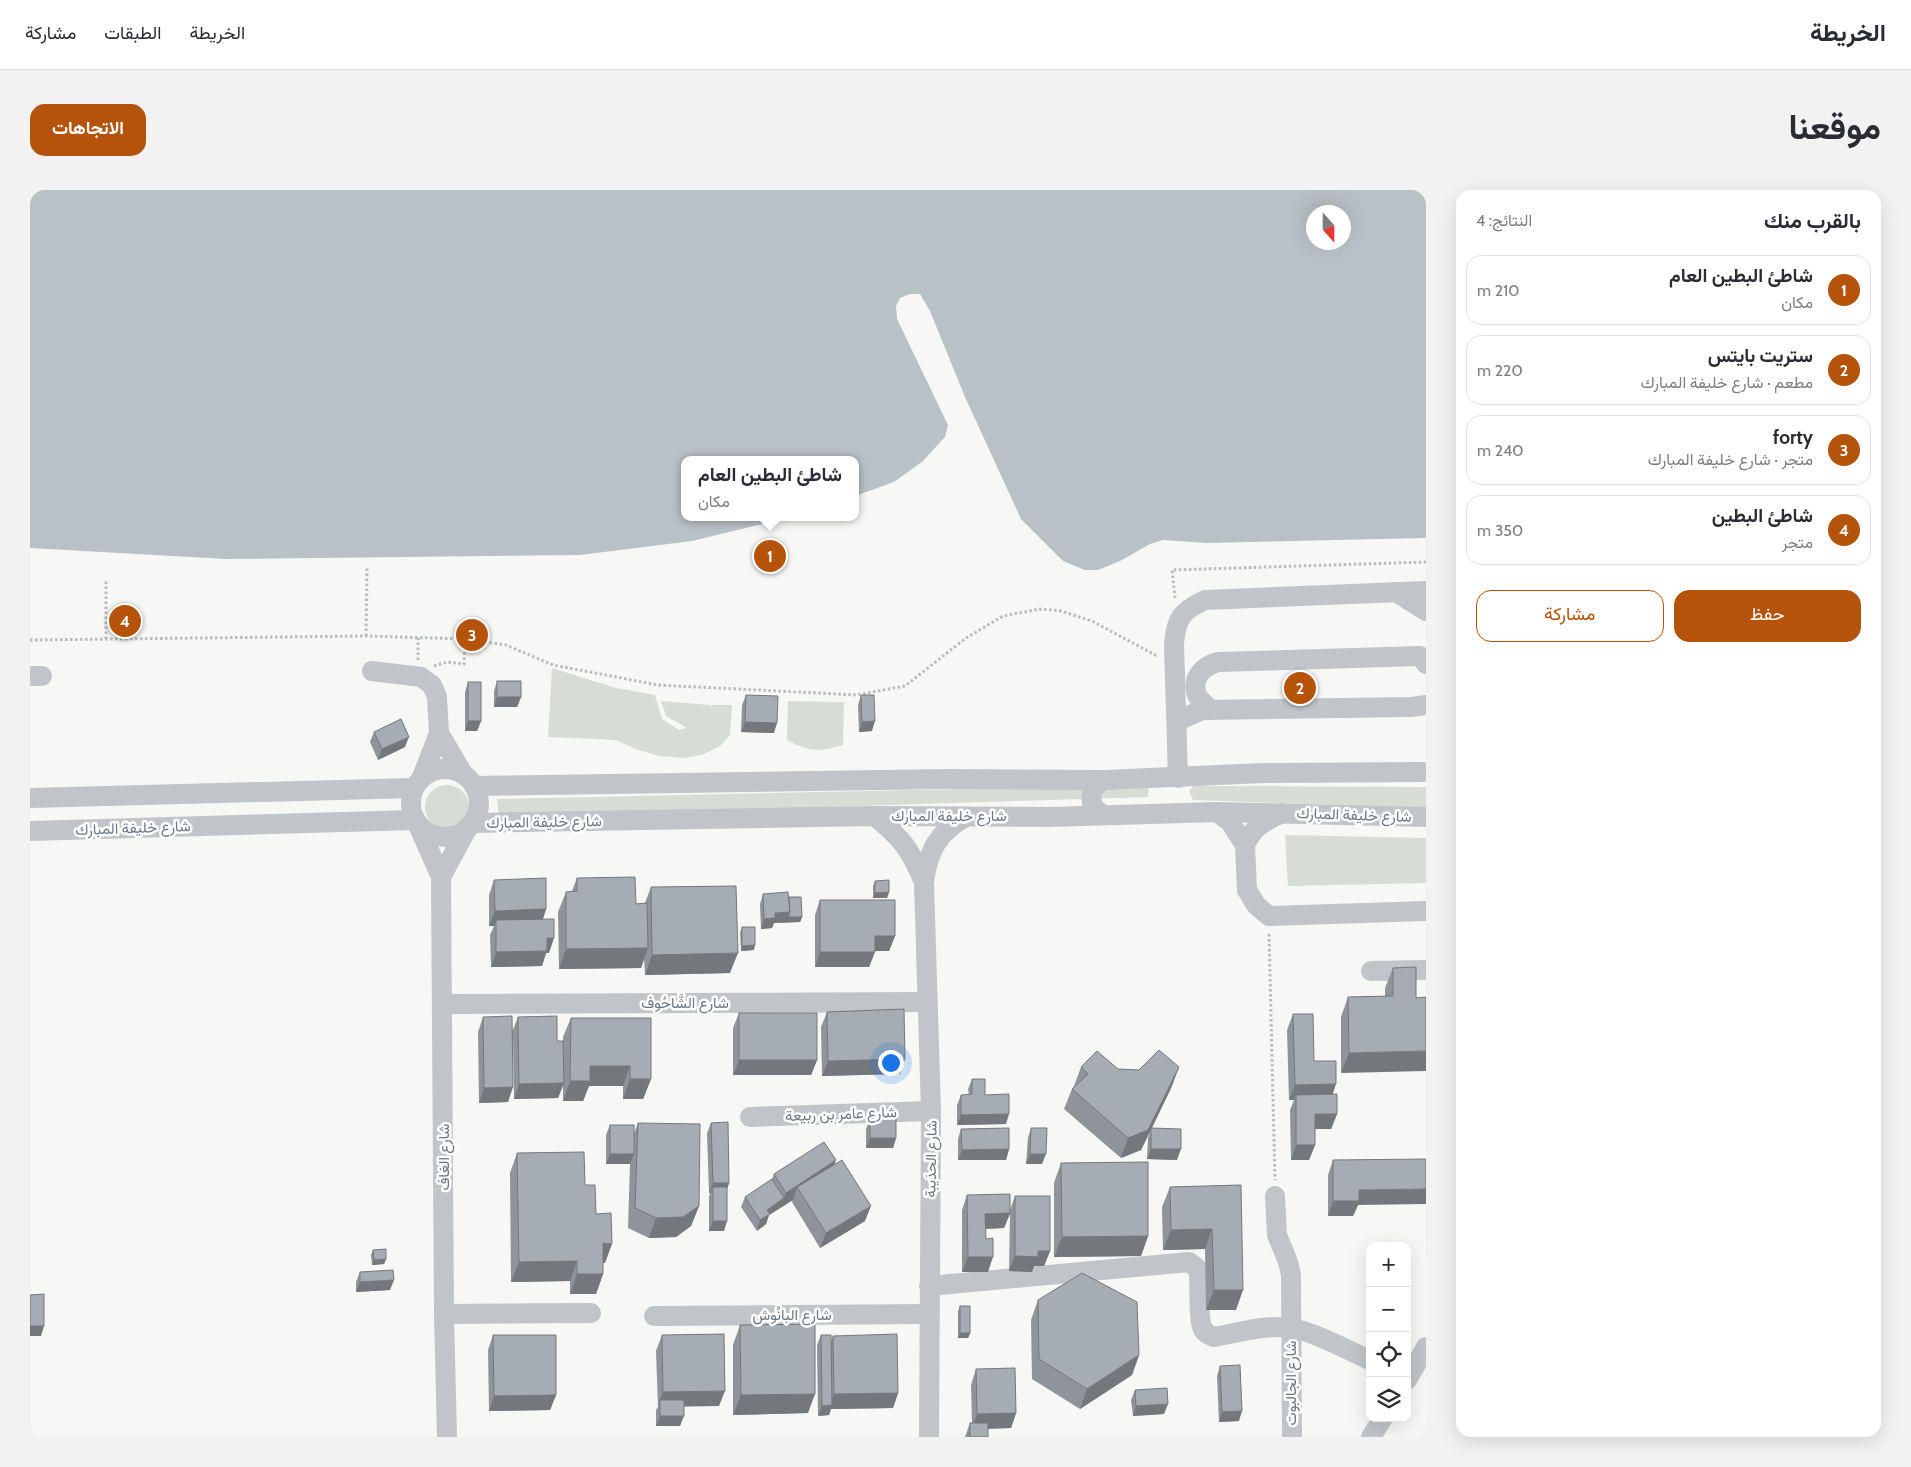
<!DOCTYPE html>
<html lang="ar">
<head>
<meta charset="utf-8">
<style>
  :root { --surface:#fff; --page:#f2f2f3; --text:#2b2b33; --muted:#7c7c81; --line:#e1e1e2; --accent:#b45309 }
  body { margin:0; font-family:Cabin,Vazirmatn,sans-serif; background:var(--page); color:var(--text); direction:rtl }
  .controls { position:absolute; right:15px; bottom:15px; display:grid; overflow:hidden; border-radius:10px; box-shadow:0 5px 20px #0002 }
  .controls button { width:45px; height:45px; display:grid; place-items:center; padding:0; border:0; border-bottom:1px solid var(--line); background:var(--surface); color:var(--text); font:25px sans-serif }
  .compass { position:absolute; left:1276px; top:15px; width:45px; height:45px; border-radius:50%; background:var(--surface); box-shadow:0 5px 20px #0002; rotate:159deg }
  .you { position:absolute; left:860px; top:872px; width:18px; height:18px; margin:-12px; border:4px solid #fff; border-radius:50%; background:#1a73e8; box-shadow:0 0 0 8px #1a73e833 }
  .badge { display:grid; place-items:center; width:32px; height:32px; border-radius:50%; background:var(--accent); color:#fff; font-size:16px; font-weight:700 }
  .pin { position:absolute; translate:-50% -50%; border:2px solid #fff; box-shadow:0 1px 5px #0006 }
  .popup { position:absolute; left:651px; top:266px; width:178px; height:65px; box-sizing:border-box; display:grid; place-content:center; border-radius:10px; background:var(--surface); filter:drop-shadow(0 1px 4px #0005); font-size:16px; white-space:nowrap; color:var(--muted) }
  .popup b { font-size:19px; color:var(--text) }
  .popup::after { content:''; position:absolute; left:50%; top:100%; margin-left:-10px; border:10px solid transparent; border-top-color:var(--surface) }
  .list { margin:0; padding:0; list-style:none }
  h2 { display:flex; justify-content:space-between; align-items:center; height:65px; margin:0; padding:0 20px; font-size:21px }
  h2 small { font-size:16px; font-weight:400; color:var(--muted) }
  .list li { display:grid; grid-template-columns:32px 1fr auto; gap:15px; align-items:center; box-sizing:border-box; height:70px; margin:0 10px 10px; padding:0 10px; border:1px solid var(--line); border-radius:15px }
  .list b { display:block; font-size:19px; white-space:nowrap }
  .list p { margin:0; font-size:16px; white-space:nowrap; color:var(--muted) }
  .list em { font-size:16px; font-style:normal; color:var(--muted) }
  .actions { display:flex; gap:10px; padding:15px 20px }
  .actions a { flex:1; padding:11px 0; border:1px solid var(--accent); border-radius:15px; text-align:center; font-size:18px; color:var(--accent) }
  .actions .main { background:var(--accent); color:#fff }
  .icon { flex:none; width:28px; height:28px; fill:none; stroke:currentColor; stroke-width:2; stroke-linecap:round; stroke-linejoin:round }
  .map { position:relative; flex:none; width:1396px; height:1247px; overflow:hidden; direction:ltr; border-radius:15px }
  header { display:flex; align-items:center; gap:30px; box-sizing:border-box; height:70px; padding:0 25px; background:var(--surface); border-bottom:1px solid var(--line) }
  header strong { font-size:24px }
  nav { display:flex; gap:28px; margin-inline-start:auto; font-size:18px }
  .intro { display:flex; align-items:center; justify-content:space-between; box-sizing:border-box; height:120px; padding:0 30px }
  h1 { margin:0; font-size:35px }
  .button { padding:12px 22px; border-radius:15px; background:var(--accent); color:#fff; font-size:18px; font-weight:700 }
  main { display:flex; gap:30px; padding:0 30px }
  aside { flex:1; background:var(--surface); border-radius:15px; box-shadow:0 5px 20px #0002 }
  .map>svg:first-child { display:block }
  .green { fill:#d7dcd5 }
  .water { fill:#b8c1c6; fill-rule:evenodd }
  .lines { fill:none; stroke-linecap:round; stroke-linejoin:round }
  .path { stroke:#b9bcbe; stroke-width:3; stroke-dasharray:2.5 2.5; stroke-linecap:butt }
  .minor { stroke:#c1c4c8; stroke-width:20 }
  .wall { fill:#8e949a }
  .shaded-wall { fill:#74787d }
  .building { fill:#a5acb3; stroke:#74787d }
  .labels { text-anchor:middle; stroke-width:5; stroke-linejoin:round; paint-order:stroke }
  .street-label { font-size:15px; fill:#697684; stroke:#fff }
</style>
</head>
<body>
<header>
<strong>الخريطة</strong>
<nav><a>الخريطة</a><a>الطبقات</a><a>مشاركة</a></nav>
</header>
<div class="intro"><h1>موقعنا</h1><a class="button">الاتجاهات</a></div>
<main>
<aside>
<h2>بالقرب منك<small>النتائج: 4</small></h2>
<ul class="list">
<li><span class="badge">1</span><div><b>شاطئ البطين العام</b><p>مكان</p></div><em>210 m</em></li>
<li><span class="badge">2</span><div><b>ستريت بايتس</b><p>مطعم · شارع خليفة المبارك</p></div><em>220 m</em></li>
<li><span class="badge">3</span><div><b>forty</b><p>متجر · شارع خليفة المبارك</p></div><em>240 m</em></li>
<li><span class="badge">4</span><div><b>شاطئ البطين</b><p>متجر</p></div><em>350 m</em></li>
</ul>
<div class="actions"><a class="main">حفظ</a><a>مشاركة</a></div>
</aside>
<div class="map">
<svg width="1396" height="1247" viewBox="0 0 1396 1247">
  <rect width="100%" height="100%" fill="#f7f8f5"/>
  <g class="green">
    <polygon points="522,478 586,498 625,505 632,529 649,540 657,538 636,526 631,511 680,515 680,519 682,515 702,515 700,545 690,556 672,565 653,568 630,566 605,559 586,550 518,547"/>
    <path d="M758 511 814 512 813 555C789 562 779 562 757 550Z"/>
    <circle cx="417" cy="617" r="22"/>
    <polygon points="1119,595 1118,607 469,627 467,609"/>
    <polygon points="1163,596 1396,597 1396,618 1163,610 1159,601"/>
    <polygon points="1255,645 1396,648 1396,693 1258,696"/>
  </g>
  <path class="water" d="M0 0H1396V348L1177 353 1133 350 1120 354 1090 371 1068 380H1055L1033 371 991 329 935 207 900 121 890 104H880L870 108 866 116 867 129 918 235 915 247 893 271 864 292 825 306V270H655V327H761L662 351 550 365 196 369 0 358ZM1284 22H1314V52H1284Z"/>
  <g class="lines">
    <g class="path">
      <polyline points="1145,408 1142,380 1396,372"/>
      <polyline points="336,446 337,378"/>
      <polyline points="76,449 76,390"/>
      <polyline points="0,450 336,446 435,449 476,455 523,475 628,495 826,505 875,496 936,448 973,426 1010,419 1031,421 1062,431 1127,466"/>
      <polyline points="388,470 388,448"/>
      <polyline points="404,476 417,472 434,474 435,449"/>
      <polyline points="1239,744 1245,990"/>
    </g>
    <g class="minor">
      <polyline points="1366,402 1396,421"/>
      <polyline points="342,481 391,487 402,495 407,507 409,543 392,587"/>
      <polyline points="0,486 12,486"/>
      <path d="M1181 520C1176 515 1170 511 1167 505 1161 488 1173 476 1188 472L1390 466 1396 474"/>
      <polyline points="1147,531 1172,520 1381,517 1396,515"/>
      <polyline points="409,543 433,584"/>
      <circle cx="415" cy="613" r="34"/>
      <path d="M1148 588 1144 454C1146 429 1151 421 1175 410L1396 401"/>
      <polyline points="444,596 917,589 1074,590 1233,583 1396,582"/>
      <polyline points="0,608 384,598"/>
      <polyline points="1187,622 1200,632 1215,655 1217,700 1226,715 1239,726 1396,721"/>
      <path d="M1073 625 1063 617C1059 604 1063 596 1074 590"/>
      <path d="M844 626C872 648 880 659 894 692"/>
      <polyline points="442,633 844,626 1020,627 1187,622 1396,627"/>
      <polyline points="388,635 411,687 414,1124 417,1247"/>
      <polyline points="0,641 385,630"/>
      <path d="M1215 655C1224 636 1234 632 1252 623"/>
      <polyline points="411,687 437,639"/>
      <polyline points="1341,781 1396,780"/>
      <polyline points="412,814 897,812"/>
      <polyline points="720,927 901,921"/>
      <polyline points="1245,1006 1247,1045 1258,1072 1261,1085 1262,1247"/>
      <path d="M899 1096 1159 1072 1167 1078 1169 1082C1170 1095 1168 1127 1172 1137 1174 1143 1179 1145 1184 1147 1208 1143 1236 1134 1261 1138 1285 1142 1317 1160 1340 1170"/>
      <polyline points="414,1124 561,1123"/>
      <polyline points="624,1126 899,1124"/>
      <polyline points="1377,1190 1396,1157"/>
      <path d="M899 1247 901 921 894 692C898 661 908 642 936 627"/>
      <polyline points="1341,1247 1353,1228"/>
    </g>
  </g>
  <g class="wall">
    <polygon points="467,491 491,507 487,517 464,517 464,501"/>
    <polygon points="438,492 451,531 447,541 435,541 435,502"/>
    <polygon points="716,505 744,543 711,542 712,515"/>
    <polygon points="831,505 842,541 829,542 828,515"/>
    <polygon points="344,542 375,557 348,570 340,552"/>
    <polygon points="547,688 606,714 615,713 621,697 700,783 615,785 614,768 611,778 529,779 528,722 536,702 542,701"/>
    <polygon points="464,690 516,719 513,729 519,763 516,763 512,776 461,777 460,745 464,736 459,736 459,705"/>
    <polygon points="845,691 859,702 857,708 843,708 843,696"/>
    <polygon points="733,704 759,707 772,727 770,732 744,733 742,738 731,739 730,714"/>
    <polygon points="790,710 865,746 859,761 845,761 839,777 785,777 785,725"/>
    <polygon points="712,737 724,760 711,761 710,742"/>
    <polygon points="1386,777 1311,883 1311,827 1318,807 1355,806 1355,798 1363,778"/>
    <polygon points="797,822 870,884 792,886 791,837"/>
    <polygon points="709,823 787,870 781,885 703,885 703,838"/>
    <polygon points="1263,824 1284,871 1303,904 1307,924 1301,939 1285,939 1285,955 1279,970 1261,970 1260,920 1264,910 1259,910 1257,840"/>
    <polygon points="453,827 482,842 488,827 527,851 533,859 533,847 541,828 621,889 613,909 593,909 593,896 559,896 553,911 533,911 533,895 528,908 484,909 483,848 478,912 449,913 448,842"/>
    <polygon points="1051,877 1088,879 1142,896 1122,938 1147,970 1117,969 1118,948 1121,940 1111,960 1091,968 1034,919 1042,899 1044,896"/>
    <polygon points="942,889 955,905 976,934 927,935 927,915 931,905 939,905 938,899"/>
    <polygon points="840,929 866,948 863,958 836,958 836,939"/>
    <polygon points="608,933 669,1016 661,1036 646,1047 619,1048 598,1038 600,974 576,974 576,945 580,935 604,943"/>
    <polygon points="681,933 699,993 697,998 694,1041 679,1041 679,1007 680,1003 679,1003 677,943"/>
    <polygon points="1001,938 1012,974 996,974 998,948"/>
    <polygon points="931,939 979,959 976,970 928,970 928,949"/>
    <polygon points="487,963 555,995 566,1024 575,1073 573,1073 573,1084 566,1104 540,1104 540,1091 481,1092 480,983"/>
    <polygon points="1303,970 1328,1015 1323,1026 1298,1026 1298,985"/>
    <polygon points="1031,973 1118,1046 1111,1066 1024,1067 1024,993"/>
    <polygon points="805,974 835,1031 790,1058 762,1012 763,1010 739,1025 736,1034 727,1041 711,1017 715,1007 742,989 744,984"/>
    <polygon points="1211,995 1206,1120 1176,1120 1175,1059 1133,1060 1132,1017 1140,997"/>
    <polygon points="937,1005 980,1020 985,1006 1020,1061 1014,1076 1004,1076 1002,1082 979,1081 980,1024 974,1038 955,1039 958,1082 932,1082 932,1020"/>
    <polygon points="343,1060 356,1069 354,1074 342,1075 341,1065"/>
    <polygon points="330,1082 360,1100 326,1102 326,1092"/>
    <polygon points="1008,1110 1109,1165 1102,1185 1050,1219 1002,1189 1001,1130"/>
    <polygon points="930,1116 940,1143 938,1148 928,1148 928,1121"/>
    <polygon points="710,1135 778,1223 703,1225 703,1155"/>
    <polygon points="463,1145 526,1205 520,1220 459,1221 458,1160"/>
    <polygon points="632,1145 689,1216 654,1216 650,1236 626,1236 626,1220 628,1217 626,1161"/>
    <polygon points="791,1145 801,1151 803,1146 868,1203 863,1218 801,1219 799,1225 788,1226 787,1155"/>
    <polygon points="1190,1176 1209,1231 1189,1232 1187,1186"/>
    <polygon points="946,1179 986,1223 981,1238 958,1239 958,1247 935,1247 940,1233 942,1233 941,1195"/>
    <polygon points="1105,1200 1134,1224 1103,1226 1101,1210"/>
  </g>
  <g class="shaded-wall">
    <polygon points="467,507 491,507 487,517 464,517"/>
    <polygon points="438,531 451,531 447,541 435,541"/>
    <polygon points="845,531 842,541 829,542 832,532"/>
    <polygon points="715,532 747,533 744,543 711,542"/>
    <polygon points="379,547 375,557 348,570 352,559"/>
    <polygon points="859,702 857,708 843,708 845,703"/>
    <polygon points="516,719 511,735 466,730 464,736 459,736 465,721"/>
    <polygon points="760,722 772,727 770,732 744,733 742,738 731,739 734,729 745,723"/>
    <polygon points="845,746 865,746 859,761 840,761"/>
    <polygon points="517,748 524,748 519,763 516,763 512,776 461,777 466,762"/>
    <polygon points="725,755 724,760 711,761 712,756"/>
    <polygon points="618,758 611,778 529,779 536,759"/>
    <polygon points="790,762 845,762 839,777 785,777"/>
    <polygon points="708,763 700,783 615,785 622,765"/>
    <polygon points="1396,861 1396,881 1311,883 1319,863"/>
    <polygon points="875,869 870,884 792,886 798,871"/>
    <polygon points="709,870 787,870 781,885 703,885"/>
    <polygon points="560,876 600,876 593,896 559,896 553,911 533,911 540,891"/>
    <polygon points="1149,877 1142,896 1111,960 1091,968 1098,948"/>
    <polygon points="600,889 621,889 613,909 593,909"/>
    <polygon points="534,893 528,908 484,909 489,894"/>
    <polygon points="1306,894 1301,909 1266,905 1264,910 1259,910 1265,895"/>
    <polygon points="483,897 478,912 449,913 454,898"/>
    <polygon points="979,924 976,934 927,935 931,925"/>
    <polygon points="1285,924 1307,924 1301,939 1279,939"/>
    <polygon points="840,948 866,948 863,958 836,958"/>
    <polygon points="1266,955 1285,955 1279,970 1261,970"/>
    <polygon points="979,959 976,970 928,970 932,960"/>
    <polygon points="1121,959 1151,959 1147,970 1117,969"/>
    <polygon points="580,964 604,964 600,974 576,974"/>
    <polygon points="1000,964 1016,964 1012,974 996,974"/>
    <polygon points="806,970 801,985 767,997 763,1010 739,1025 736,1034 727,1041 730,1030 737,1020 754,1008 756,1003"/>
    <polygon points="683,993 699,993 696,1003 683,997 680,1003 679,1003"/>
    <polygon points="1396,999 1396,1014 1328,1015 1323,1026 1298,1026 1303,1011 1329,1000"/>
    <polygon points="669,1016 661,1036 646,1047 619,1048 626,1028"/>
    <polygon points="841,1016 835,1031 790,1058 796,1043"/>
    <polygon points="980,1023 974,1038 950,1039 955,1024"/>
    <polygon points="683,1031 697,1031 694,1041 679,1041"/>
    <polygon points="1182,1039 1175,1059 1133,1060 1141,1040"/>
    <polygon points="1118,1046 1111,1066 1024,1067 1032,1047"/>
    <polygon points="573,1053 582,1054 575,1073 565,1073"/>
    <polygon points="1008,1061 1020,1061 1014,1076 1004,1076 1002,1082 979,1081 985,1066"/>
    <polygon points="938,1067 963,1067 958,1082 932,1082"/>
    <polygon points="356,1069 354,1074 342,1075 344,1070"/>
    <polygon points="547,1071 540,1091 481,1092 489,1072"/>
    <polygon points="547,1084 573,1084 566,1104 540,1104"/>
    <polygon points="364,1090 360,1100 326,1102 330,1092"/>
    <polygon points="1184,1100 1213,1100 1206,1120 1176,1120"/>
    <polygon points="0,1136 14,1136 11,1146 0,1146"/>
    <polygon points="930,1143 940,1143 938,1148 928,1148"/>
    <polygon points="1109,1165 1102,1185 1050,1219 1057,1199"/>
    <polygon points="695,1201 689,1216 630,1217 630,1210 627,1217 633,1202"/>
    <polygon points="868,1203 863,1218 801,1219 799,1225 788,1226 792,1216 800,1215 804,1204"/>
    <polygon points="785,1204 778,1223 703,1225 711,1205"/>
    <polygon points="526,1205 520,1220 459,1221 464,1206"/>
    <polygon points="1138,1214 1134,1224 1103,1226 1106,1216"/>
    <polygon points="1212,1221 1209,1231 1189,1232 1192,1222"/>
    <polygon points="986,1223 981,1238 942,1239 947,1224"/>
    <polygon points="630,1226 654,1226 650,1236 626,1236"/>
  </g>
  <g class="building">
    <rect x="467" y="491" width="24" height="16"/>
    <rect x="438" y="492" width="13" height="39"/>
    <polygon points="716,505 748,506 747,533 715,532"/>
    <polygon points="831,505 844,505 845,531 832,532"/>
    <polygon points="371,529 379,547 352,559 344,542"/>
    <polygon points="605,687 606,714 617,713 618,758 536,759 536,702 547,701 547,688"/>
    <polygon points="516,688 516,719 465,721 464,690"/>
    <polygon points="859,690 859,702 845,703 845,691"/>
    <polygon points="706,696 708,763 622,765 621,697"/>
    <polygon points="758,702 760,722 745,723 745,728 734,729 733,704"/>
    <polygon points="759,707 771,707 772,727 758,727 760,722"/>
    <polygon points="790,710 865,710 865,746 845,746 845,762 790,762"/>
    <polygon points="524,729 524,748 517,748 517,761 466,762 466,730"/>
    <polygon points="712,737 725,737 725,755 712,756"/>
    <polygon points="1386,777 1386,808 1396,807 1396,861 1319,863 1318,807 1363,806 1363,778"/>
    <polygon points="874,819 875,869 798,871 797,822"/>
    <rect x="709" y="823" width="78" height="47"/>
    <polygon points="1263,824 1283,824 1284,871 1306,871 1306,894 1265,895"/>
    <polygon points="482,826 483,897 454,898 453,827"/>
    <polygon points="527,826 527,851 533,851 534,893 489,894 488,827"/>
    <polygon points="541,828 621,828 621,889 600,889 600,876 560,876 560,891 540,891"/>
    <polygon points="1129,860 1149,877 1118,940 1098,948 1042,899 1058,884 1051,877 1067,861 1088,879 1109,880"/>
    <polygon points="942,889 955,889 955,905 979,904 979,924 931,925 931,905 942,904"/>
    <polygon points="1307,904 1307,924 1285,924 1285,955 1266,955 1266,905"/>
    <polygon points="866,928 866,948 840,948 840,929"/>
    <polygon points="698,932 699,993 683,993 681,933"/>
    <polygon points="608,933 670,934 669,1016 653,1027 626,1028 605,1018"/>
    <rect x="580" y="935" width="24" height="29"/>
    <polygon points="979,938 979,959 932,960 931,939"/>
    <polygon points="1001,938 1017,938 1016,964 1000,964"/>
    <polygon points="1121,938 1151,939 1151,959 1121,959"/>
    <polygon points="794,952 806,970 756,1003 744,984"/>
    <polygon points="554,962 555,995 565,995 566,1024 581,1023 582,1054 573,1053 573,1084 547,1084 547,1071 489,1072 487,963"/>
    <polygon points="1396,969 1396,999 1329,1000 1329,1011 1303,1011 1303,970"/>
    <polygon points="812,970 841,1016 796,1043 767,997"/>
    <polygon points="1118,972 1118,1046 1032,1047 1031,973"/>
    <polygon points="742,989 754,1008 737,1020 740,1024 730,1030 715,1007"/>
    <polygon points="1211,995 1213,1100 1184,1100 1182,1039 1141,1040 1140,997"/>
    <rect x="683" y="997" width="14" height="34"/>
    <polygon points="980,1004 980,1023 955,1024 956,1049 963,1048 963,1067 938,1067 937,1005"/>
    <polygon points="985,1006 1020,1006 1020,1061 1008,1061 1008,1067 985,1066"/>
    <polygon points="356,1059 356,1069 344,1070 343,1060"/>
    <polygon points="363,1080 364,1090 330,1092 330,1082"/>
    <polygon points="1052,1083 1107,1112 1109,1165 1057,1199 1009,1169 1008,1110"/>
    <polygon points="14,1104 14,1136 0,1136 0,1105"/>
    <rect x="930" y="1116" width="10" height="27"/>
    <polygon points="785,1134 785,1204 711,1205 710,1135"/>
    <polygon points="694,1144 695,1201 633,1202 632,1145"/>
    <polygon points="867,1144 868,1203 804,1204 803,1146"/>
    <polygon points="463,1145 526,1145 526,1205 464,1206"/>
    <polygon points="791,1145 801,1145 802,1215 792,1216"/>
    <polygon points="1210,1175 1212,1221 1192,1222 1190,1176"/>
    <polygon points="985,1178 986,1223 947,1224 946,1179"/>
    <polygon points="1137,1198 1138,1214 1106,1216 1105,1200"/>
    <rect x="630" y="1210" width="24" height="16"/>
    <rect x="940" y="1233" width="18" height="14"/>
  </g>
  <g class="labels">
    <g class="street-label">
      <text transform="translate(1324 625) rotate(2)" y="5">شارع خليفة المبارك</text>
      <text x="919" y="631">شارع خليفة المبارك</text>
      <text transform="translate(514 632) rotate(-1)" y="5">شارع خليفة المبارك</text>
      <text transform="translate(103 638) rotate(-2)" y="5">شارع خليفة المبارك</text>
      <text x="655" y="818">شارع الشَّاحُوف</text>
      <text transform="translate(811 924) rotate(-2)" y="5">شارع عامر بن ربيعة</text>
      <text transform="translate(414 967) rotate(-90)" y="5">شارع الغاف</text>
      <text transform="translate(901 969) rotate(-89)" y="5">شارع الحدَيبة</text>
      <text x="762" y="1130">شارع البانُوش</text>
      <text transform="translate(1261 1193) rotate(-90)" y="5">شارع الجالبوت</text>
    </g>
  </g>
</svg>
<div class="controls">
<button>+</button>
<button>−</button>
<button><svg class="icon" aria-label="locate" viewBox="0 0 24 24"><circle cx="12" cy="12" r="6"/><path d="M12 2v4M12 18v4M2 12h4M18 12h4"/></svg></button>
<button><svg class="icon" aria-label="layers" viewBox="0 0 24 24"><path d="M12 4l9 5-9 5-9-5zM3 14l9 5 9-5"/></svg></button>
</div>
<svg class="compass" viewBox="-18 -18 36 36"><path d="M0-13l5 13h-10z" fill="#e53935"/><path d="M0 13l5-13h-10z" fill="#7c7c81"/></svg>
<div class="you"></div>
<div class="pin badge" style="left:740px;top:366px">1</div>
<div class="popup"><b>شاطئ البطين العام</b>مكان</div>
<div class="pin badge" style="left:1270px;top:498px">2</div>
<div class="pin badge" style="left:442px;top:445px">3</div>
<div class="pin badge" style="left:95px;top:431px">4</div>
</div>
</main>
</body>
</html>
